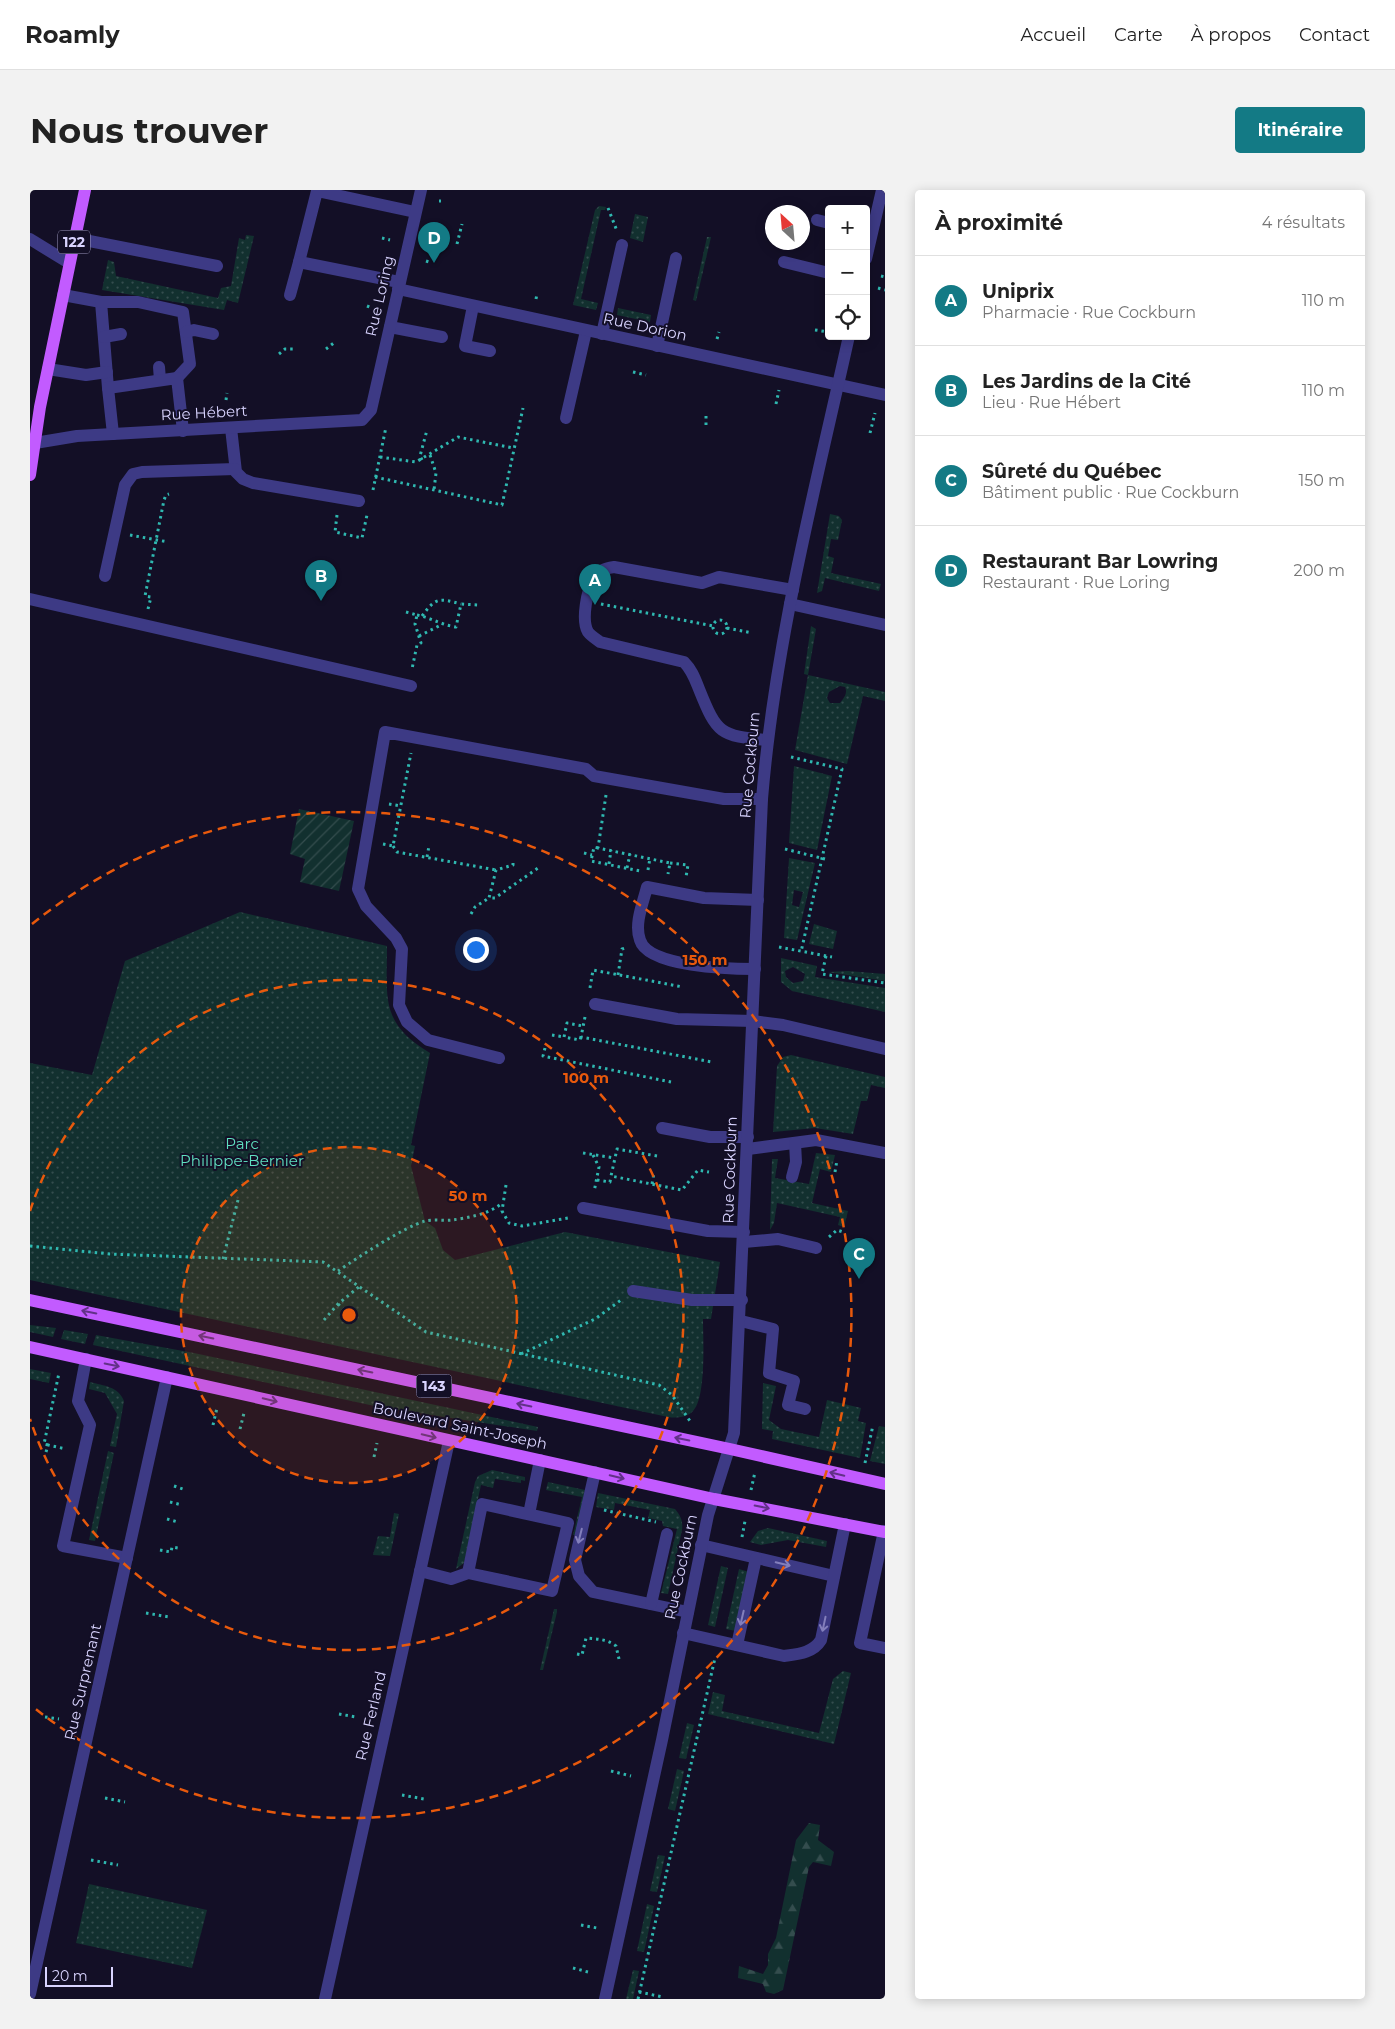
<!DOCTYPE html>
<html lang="fr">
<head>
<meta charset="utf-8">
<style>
  :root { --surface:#fff; --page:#f2f2f2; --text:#222; --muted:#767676; --line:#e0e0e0; --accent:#137a85 }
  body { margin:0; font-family:Montserrat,sans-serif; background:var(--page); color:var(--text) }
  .controls { position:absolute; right:15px; top:15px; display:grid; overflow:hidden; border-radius:5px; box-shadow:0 2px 12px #0003 }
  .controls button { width:45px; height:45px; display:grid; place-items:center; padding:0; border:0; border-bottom:1px solid var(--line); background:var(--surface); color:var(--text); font:25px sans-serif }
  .compass { position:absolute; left:735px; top:15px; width:45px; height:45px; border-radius:50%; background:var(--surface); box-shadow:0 2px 12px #0003; rotate:334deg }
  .scale { position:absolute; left:15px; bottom:12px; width:68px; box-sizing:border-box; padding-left:5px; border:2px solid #d9d4ff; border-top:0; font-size:14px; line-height:18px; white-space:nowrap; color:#d9d4ff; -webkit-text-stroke:4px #130f26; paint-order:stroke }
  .you { position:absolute; left:445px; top:759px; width:18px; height:18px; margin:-12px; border:4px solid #fff; border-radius:50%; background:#1a73e8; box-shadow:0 0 0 8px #1a73e833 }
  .badge { display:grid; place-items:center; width:32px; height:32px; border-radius:50%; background:var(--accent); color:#fff; font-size:16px; font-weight:700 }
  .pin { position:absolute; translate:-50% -41px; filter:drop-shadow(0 1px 2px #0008) }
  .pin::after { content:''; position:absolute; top:26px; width:18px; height:15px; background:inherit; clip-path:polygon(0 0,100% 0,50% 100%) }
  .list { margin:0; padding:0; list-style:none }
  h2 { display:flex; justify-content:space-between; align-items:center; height:65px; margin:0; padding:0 20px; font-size:21px }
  h2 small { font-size:16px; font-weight:400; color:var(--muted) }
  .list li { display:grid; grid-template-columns:32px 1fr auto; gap:15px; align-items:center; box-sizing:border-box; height:90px; padding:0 20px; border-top:1px solid var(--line) }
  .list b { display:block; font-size:19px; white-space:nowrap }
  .list p { margin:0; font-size:16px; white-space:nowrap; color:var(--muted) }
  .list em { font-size:16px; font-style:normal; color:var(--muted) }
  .icon { flex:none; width:28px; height:28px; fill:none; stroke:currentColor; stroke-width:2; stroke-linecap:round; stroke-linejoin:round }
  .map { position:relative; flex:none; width:855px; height:1809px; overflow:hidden; border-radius:5px }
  header { display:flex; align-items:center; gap:30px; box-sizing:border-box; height:70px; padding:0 25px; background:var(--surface); border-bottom:1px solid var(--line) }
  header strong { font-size:24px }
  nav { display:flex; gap:28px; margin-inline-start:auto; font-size:18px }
  .intro { display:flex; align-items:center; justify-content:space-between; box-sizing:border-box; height:120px; padding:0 30px }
  h1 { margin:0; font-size:35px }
  .button { padding:12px 22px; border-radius:5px; background:var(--accent); color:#fff; font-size:18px; font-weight:700 }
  main { display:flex; gap:30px; padding:0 30px }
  aside { flex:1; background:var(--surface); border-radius:5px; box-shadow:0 2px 12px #0003 }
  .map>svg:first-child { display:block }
  .grass { fill:url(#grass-dots); fill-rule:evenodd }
  .forest { fill:url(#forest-firs) }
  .garden { fill:url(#garden-furrows) }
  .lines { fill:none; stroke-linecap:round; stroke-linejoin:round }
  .path { stroke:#2fb8b0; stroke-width:3; stroke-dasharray:2.5 4; stroke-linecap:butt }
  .lane { stroke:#3d3a85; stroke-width:12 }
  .street { stroke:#3d3a85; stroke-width:12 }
  .primary { stroke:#c25bff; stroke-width:12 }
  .oneway { stroke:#623188 }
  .oneway2 { stroke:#837fbc }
  .ring { fill:none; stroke:#e8590c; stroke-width:2.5; stroke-dasharray:9 6 }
  .labels { text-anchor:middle; stroke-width:4; stroke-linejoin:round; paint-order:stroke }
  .shield { fill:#130f26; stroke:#9e99be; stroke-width:1 }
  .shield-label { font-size:14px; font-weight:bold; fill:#d9d4ff }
  .street-label { font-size:15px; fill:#d9d4ff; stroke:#130f26 }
  .park-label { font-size:15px; fill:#5fe0c0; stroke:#130f26 }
  .centre { fill:#e8590c; stroke:#130f26; stroke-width:2.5 }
  .ring-label { font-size:15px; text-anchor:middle; font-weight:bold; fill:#e8590c; stroke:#130f26; stroke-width:4; stroke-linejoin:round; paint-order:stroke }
</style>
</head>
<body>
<header>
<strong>Roamly</strong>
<nav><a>Accueil</a><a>Carte</a><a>À propos</a><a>Contact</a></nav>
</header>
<div class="intro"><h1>Nous trouver</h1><a class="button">Itinéraire</a></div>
<main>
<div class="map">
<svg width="855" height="1809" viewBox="0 0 855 1809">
  <defs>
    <pattern id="grass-dots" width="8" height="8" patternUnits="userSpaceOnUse" patternTransform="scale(1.25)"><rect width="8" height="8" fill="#12302f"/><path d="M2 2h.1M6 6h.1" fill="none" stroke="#344d4e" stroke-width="1.8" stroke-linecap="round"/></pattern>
    <pattern id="forest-firs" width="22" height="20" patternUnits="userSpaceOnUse" patternTransform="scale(1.25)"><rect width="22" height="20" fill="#12302f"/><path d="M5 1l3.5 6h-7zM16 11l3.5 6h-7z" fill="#344d4e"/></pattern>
    <pattern id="garden-furrows" width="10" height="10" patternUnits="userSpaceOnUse" patternTransform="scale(1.25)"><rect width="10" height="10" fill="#12302f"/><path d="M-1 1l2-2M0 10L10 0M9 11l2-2" fill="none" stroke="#344d4e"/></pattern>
  </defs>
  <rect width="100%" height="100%" fill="#130f26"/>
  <g class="grass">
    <polygon points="569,16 576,17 575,20 571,20 551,109 568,113 566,120 543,115 565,20"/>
    <polygon points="605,24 618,27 613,52 600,48"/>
    <polygon points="216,45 224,46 208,113 197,110 194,120 72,100 78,70 84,72 86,86 188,108 191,98 201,96 209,48 215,50"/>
    <polygon points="677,47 681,47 666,111 663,110"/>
    <polygon points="588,118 621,125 620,132 587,125"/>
    <polygon points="800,324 809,326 812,330 808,350 801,349 798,366 804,368 801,383 851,394 849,401 795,388 792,401 787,403"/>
    <path d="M781 436 786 439 778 485 855 502V511L833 506 817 574 765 560 778 485 774 484ZM810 496 815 497C818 503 814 508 810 513H800L797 508 799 502Z"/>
    <polygon points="764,576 802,586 787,660 759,653"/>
    <path d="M759 668 785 673 767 750 754 748ZM764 700 773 702 769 717 762 715Z"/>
    <path d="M210 722 357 756C357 809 350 833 400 863L381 955 385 956 381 976 395 1031 405 1038 413 1060 425 1070 535 1042 690 1072 681 1129H673C673 1148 677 1212 661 1223 654 1228 646 1228 638 1227L0 1090V873L62 885 95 771Z"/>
    <polygon points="784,734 807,741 803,759 779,754"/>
    <path d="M751 768 787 776 785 787 855 798V822L762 801 751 792ZM763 777 775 784 773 791 763 793 756 787 755 781Z"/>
    <polygon points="818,781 855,784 855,791 798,782"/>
    <polygon points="761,865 855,887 855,898 841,895 837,911 831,911 823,944 785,938 743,942 747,876 753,867"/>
    <polygon points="786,963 805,965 801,982 790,979 782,1013 818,1021 814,1037 808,1035 810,1027 747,1013 744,1033 740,1040 742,969 748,969 745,988 779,994"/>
    <polygon points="0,1135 26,1138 23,1147 0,1142"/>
    <polygon points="34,1140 58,1144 55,1154 31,1149"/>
    <polygon points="66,1145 164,1163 508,1237 507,1241 349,1217 63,1155"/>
    <polygon points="0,1179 21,1183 19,1193 0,1189"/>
    <path d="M60 1192C74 1196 88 1196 94 1211L86 1257 80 1256 87 1224 75 1203 59 1199Z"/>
    <polygon points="733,1193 746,1196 739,1230 751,1239 789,1247 797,1210 831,1218 828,1231 836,1233 830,1268 742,1249 743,1241 732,1239"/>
    <polygon points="849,1236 855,1237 855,1274 840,1271"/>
    <polygon points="78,1261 84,1263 65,1351 59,1350"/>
    <polygon points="462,1280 495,1287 495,1291 491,1290 491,1293 465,1289 463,1298 451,1295 434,1373 426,1379 445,1292 448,1286"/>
    <polygon points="518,1292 555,1300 547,1345 543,1345 552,1307 516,1300"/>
    <path d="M568 1303 645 1319C651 1326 653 1331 652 1340L638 1404 631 1403 647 1339 633 1336 632 1331 618 1328 620 1320 585 1313 584 1320 566 1317Z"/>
    <polygon points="364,1323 369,1324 360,1366 343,1365 348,1346 360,1347"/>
    <polygon points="738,1338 797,1351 796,1357 758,1350 731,1355 720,1352 728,1341"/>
    <polygon points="691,1376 698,1378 685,1437 678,1435"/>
    <polygon points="709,1379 719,1382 706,1441 696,1439"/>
    <polygon points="524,1419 527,1419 527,1422 513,1480 510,1480"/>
    <polygon points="813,1481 821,1483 804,1554 678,1524 683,1502 695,1505 692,1521 789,1543 803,1489"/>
    <polygon points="657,1533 664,1535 656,1569 649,1568"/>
    <polygon points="647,1579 654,1581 645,1621 638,1619"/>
    <polygon points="628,1665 635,1666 627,1702 620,1701"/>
    <polygon points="59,1694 177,1720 162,1778 46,1753"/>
    <polygon points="617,1714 624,1716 614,1762 607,1761"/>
    <polygon points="603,1780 609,1781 603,1809 596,1809"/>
  </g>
  <polygon class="forest" points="779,1633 790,1635 788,1650 804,1662 801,1676 783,1672 779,1677 753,1800 744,1804 736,1802 733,1794 708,1788 709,1776 733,1784 738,1775 738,1764 746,1748 766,1650"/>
  <polygon class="garden" points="269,619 324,631 309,701 270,692 275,669 260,664"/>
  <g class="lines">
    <g class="path">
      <polyline points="409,11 411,11"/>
      <polyline points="578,18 587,41"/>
      <polyline points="352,48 360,50"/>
      <polyline points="427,54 432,34"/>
      <polyline points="396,71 399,72"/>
      <polyline points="851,86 855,87"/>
      <polyline points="848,98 855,100"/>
      <polyline points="506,109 507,104"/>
      <polyline points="337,116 344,119"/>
      <polyline points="785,140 799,142"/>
      <polyline points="687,149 689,142"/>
      <polyline points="296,159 305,152"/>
      <polyline points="249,164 255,159 263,159"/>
      <polyline points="603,182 616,185"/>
      <polyline points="196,210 197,203"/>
      <polyline points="746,214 749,200"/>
      <polyline points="676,226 676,239"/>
      <polyline points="840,243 845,223"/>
      <polyline points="400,265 406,283 404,300"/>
      <polyline points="350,267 386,272 428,247 483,258"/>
      <polyline points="392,270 390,266 397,240"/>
      <polyline points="345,287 472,315 493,218"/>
      <polyline points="343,300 356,237"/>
      <polyline points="307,325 305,342 332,348 337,325"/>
      <polyline points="100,345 138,352"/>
      <polyline points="571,414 683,436"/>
      <polyline points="118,419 121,407 115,406 134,310 136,305 139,304"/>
      <polyline points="376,422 387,425 385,434 391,453 387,455 382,479"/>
      <path d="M387 425C401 428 412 435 426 437L431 414 449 415"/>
      <path d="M392 426C406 407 409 408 431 414"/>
      <circle cx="690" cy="437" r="7"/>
      <polyline points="697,438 722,443"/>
      <polyline points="389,446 411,435"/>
      <polyline points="761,567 812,579 771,762"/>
      <polyline points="576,605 568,658 640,673 638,684"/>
      <polyline points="359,614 371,616"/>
      <polyline points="353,654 363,656 381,563"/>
      <polyline points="363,656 367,662 466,680"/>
      <polyline points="568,658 564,657 561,671 610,681"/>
      <polyline points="755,659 795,669"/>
      <polyline points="554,663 562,665"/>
      <polyline points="397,667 399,656"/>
      <polyline points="483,673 483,675 466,680 459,708 465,708 508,678"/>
      <polyline points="640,673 658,675 656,687"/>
      <polyline points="579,674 581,660"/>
      <polyline points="597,678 600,664"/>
      <polyline points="618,680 620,668"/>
      <polyline points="441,724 445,717 459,708"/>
      <polyline points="749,757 802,767"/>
      <polyline points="796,766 792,784 855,793"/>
      <polyline points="588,785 592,759 595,758"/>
      <polyline points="560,798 563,780 653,797"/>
      <polyline points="555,827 551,847 682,872"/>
      <polyline points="522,845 534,847"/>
      <polyline points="551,847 550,850 534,847 537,833 553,836"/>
      <polyline points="515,858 513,866 641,892"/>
      <polyline points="553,963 585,968"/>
      <polyline points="563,965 569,977 564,1002"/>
      <polyline points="627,966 587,959 581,986 652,1000 668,980 679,982"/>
      <polyline points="805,982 807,970"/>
      <polyline points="567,990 580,992 581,986"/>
      <polyline points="622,994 624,983"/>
      <polyline points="476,995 472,1021 479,1033 492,1036 538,1028"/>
      <polyline points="799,1047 807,1040 813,1042"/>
      <polyline points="0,1056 80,1064 293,1072 396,1142 629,1195 642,1205 660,1231"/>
      <polyline points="193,1069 208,1010"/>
      <path d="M308 1081C327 1068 374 1037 395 1031 403 1029 413 1031 422 1030 437 1028 460 1024 472 1013"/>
      <polyline points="308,1114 313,1119"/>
      <polyline points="294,1130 308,1114 330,1096"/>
      <polyline points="491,1164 565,1129 591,1110"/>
      <polyline points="183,1235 187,1218"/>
      <polyline points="210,1239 214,1223"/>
      <polyline points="18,1255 14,1254 29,1183"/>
      <polyline points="16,1262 18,1255 36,1259"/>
      <polyline points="344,1267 347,1253"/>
      <polyline points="835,1273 843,1235"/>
      <polyline points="144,1296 156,1300"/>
      <polyline points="721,1300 725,1282"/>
      <polyline points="140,1312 152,1315"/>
      <polyline points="574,1320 626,1332"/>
      <polyline points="137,1329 148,1332"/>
      <polyline points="712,1347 715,1331"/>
      <polyline points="130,1360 141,1362 142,1357 148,1358"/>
      <polyline points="116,1423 139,1427"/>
      <path d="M547 1464 552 1465 556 1448C567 1449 577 1449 586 1456L589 1469"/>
      <polyline points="309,1524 326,1527"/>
      <polyline points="15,1527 29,1529"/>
      <polyline points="581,1581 601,1586"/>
      <polyline points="372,1605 394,1609"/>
      <polyline points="75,1608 95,1612"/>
      <polyline points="61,1670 88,1675"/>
      <polyline points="551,1735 567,1738"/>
      <polyline points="543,1778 558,1782"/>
      <polyline points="609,1802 633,1807"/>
      <polyline points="608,1809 685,1468"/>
    </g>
    <g class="lane">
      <polyline points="787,30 799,33"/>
      <polyline points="44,48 187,76"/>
      <polyline points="0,49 39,73"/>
      <polyline points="754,72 799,83"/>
      <polyline points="369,92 269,72 287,1 385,22"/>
      <polyline points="33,105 71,112 78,198"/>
      <polyline points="260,105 269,72"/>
      <polyline points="71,112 108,112 153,122 160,174 147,188"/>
      <polyline points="443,116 435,156 460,161"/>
      <polyline points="360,137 412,147"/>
      <polyline points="156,142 164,140 183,144"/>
      <polyline points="572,144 592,55"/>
      <polyline points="74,147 91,144"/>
      <polyline points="627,156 646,68"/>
      <polyline points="129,177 130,190"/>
      <polyline points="18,179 56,185 77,182"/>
      <polyline points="536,228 556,141"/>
      <polyline points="201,238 206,282 213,289 223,293 329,311"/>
      <polyline points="83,244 78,198 147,188 153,241"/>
      <polyline points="75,386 95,295 103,284 112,282 205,279"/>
      <polyline points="0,409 381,496"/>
      <polyline points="760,414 855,435"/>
      <path d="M737 550C690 546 687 544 669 499 665 489 662 480 654 472L570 452C566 449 561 446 558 442 551 430 557 400 564 388 568 381 576 378 584 377L672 393 689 387 763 400"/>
      <path d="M725 779C700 779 618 777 610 750 604 734 613 713 617 697L674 708 728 710"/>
      <polyline points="565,814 647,829 723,831"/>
      <polyline points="469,868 398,850 377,832 369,815 372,759 366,748 336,716 328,699 355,542 556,579 564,586 694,609 732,609"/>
      <polyline points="632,938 680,947 718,947"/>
      <polyline points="718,959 786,950 855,963"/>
      <polyline points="762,987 766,972 765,953"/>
      <polyline points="553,1018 678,1041 714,1042"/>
      <polyline points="714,1052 748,1049 786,1058"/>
      <polyline points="603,1101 662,1110 712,1110"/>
      <polyline points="711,1131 743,1139 739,1183 764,1191 758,1215 775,1219"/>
      <polyline points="56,1169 48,1211 60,1235 33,1356 97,1368"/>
      <polyline points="565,1282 545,1370 549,1386 563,1402 658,1422"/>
      <polyline points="499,1324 510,1270"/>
      <polyline points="854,1341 830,1453 855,1458"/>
      <polyline points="671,1355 804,1386"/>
      <polyline points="390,1381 421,1389 438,1383 522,1401 538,1333 452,1314 438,1383"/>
      <polyline points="621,1414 637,1344"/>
      <path d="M653 1443 754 1466C768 1464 783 1463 791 1450L815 1334"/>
      <polyline points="707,1455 726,1368"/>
    </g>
    <g class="street">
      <polyline points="836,69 852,0"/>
      <polyline points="368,99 855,205"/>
      <polyline points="5,253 47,246 332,230 341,220 391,0"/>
      <polyline points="723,831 753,835 855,859"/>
      <polyline points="0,1804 137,1187"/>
      <polyline points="295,1809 419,1251"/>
      <path d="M575 1809 632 1550 678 1325 704 1243 732 609C745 452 785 299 819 146"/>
    </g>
    <g class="primary">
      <polyline points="0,285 10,217 55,0"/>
      <polyline points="0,1110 700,1259 855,1294"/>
      <polyline points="0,1157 684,1309 855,1342"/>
    </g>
  </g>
  <defs><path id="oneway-shaft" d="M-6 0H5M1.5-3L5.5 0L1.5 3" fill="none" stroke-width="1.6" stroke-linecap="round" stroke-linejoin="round" transform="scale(1.25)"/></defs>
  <g class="oneway">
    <use href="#oneway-shaft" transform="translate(59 1122) rotate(-169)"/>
    <use href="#oneway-shaft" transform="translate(176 1147) rotate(-168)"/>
    <use href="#oneway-shaft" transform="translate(82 1175) rotate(12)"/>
    <use href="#oneway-shaft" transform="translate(335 1181) rotate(-168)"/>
    <use href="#oneway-shaft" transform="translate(240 1210) rotate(13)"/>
    <use href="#oneway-shaft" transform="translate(494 1215) rotate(-168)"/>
    <use href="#oneway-shaft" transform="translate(399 1246) rotate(13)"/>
    <use href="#oneway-shaft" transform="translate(652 1249) rotate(-168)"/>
    <use href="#oneway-shaft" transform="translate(807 1284) rotate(-167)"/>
    <use href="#oneway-shaft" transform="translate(587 1287) rotate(13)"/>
    <use href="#oneway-shaft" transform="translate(732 1317) rotate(11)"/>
  </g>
  <g class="oneway2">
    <use href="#oneway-shaft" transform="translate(550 1346) rotate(104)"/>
    <use href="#oneway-shaft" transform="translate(753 1374) rotate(13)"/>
    <use href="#oneway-shaft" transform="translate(712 1428) rotate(103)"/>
    <use href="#oneway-shaft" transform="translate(794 1434) rotate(102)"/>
  </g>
  <circle cx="319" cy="1125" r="168" fill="#e8590c" fill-opacity=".12"/>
  <g class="ring">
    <circle cx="319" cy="1125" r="168"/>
    <path d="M0 1021A335 335 0 1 1 0 1229"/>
    <path d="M2 734A503 503 0 1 1 2 1516"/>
  </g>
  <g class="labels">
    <g class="shield">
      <rect x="28" y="40.5" width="32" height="23" rx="4"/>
      <rect x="386.5" y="1184.5" width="35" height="23" rx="4"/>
    </g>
    <g class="shield-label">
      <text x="44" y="57">122</text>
      <text x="404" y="1201">143</text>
    </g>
    <g class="street-label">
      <text transform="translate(350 106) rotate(-77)" y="5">Rue Loring</text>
      <text transform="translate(615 137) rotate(12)" y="5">Rue Dorion</text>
      <text transform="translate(174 223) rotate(-3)" y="5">Rue Hébert</text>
      <text transform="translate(720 575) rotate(-85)" y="5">Rue Cockburn</text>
      <text transform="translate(700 980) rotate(-88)" y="5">Rue Cockburn</text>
      <text transform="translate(430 1236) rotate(12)" y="5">Boulevard Saint-Joseph</text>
      <text transform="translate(651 1377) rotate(-78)" y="5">Rue Cockburn</text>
      <text transform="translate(53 1492) rotate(-77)" y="5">Rue Surprenant</text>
      <text transform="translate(341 1526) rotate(-77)" y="5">Rue Ferland</text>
    </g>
    <g class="park-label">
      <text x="212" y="959">Parc<tspan x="212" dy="17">Philippe-Bernier</tspan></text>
    </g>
  </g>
  <circle cx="319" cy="1125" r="8" class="centre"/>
  <g class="ring-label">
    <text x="675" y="775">150 m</text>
    <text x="556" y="893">100 m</text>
    <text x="438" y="1011">50 m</text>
  </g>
</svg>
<div class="controls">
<button>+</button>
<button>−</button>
<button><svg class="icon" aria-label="locate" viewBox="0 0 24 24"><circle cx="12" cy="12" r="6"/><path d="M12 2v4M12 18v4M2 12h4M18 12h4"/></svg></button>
</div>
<svg class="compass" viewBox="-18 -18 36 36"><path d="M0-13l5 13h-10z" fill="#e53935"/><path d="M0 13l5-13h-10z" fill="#767676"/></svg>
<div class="scale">20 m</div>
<div class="you"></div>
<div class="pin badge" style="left:565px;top:415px">A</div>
<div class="pin badge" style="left:291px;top:411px">B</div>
<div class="pin badge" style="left:829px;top:1089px">C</div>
<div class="pin badge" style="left:404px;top:73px">D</div>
</div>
<aside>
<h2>À proximité<small>4 résultats</small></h2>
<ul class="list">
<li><span class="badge">A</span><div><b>Uniprix</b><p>Pharmacie · Rue Cockburn</p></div><em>110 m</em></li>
<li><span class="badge">B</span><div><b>Les Jardins de la Cité</b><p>Lieu · Rue Hébert</p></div><em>110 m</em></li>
<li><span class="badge">C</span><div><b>Sûreté du Québec</b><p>Bâtiment public · Rue Cockburn</p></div><em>150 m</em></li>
<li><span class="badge">D</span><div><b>Restaurant Bar Lowring</b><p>Restaurant · Rue Loring</p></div><em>200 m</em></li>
</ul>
</aside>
</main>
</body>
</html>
